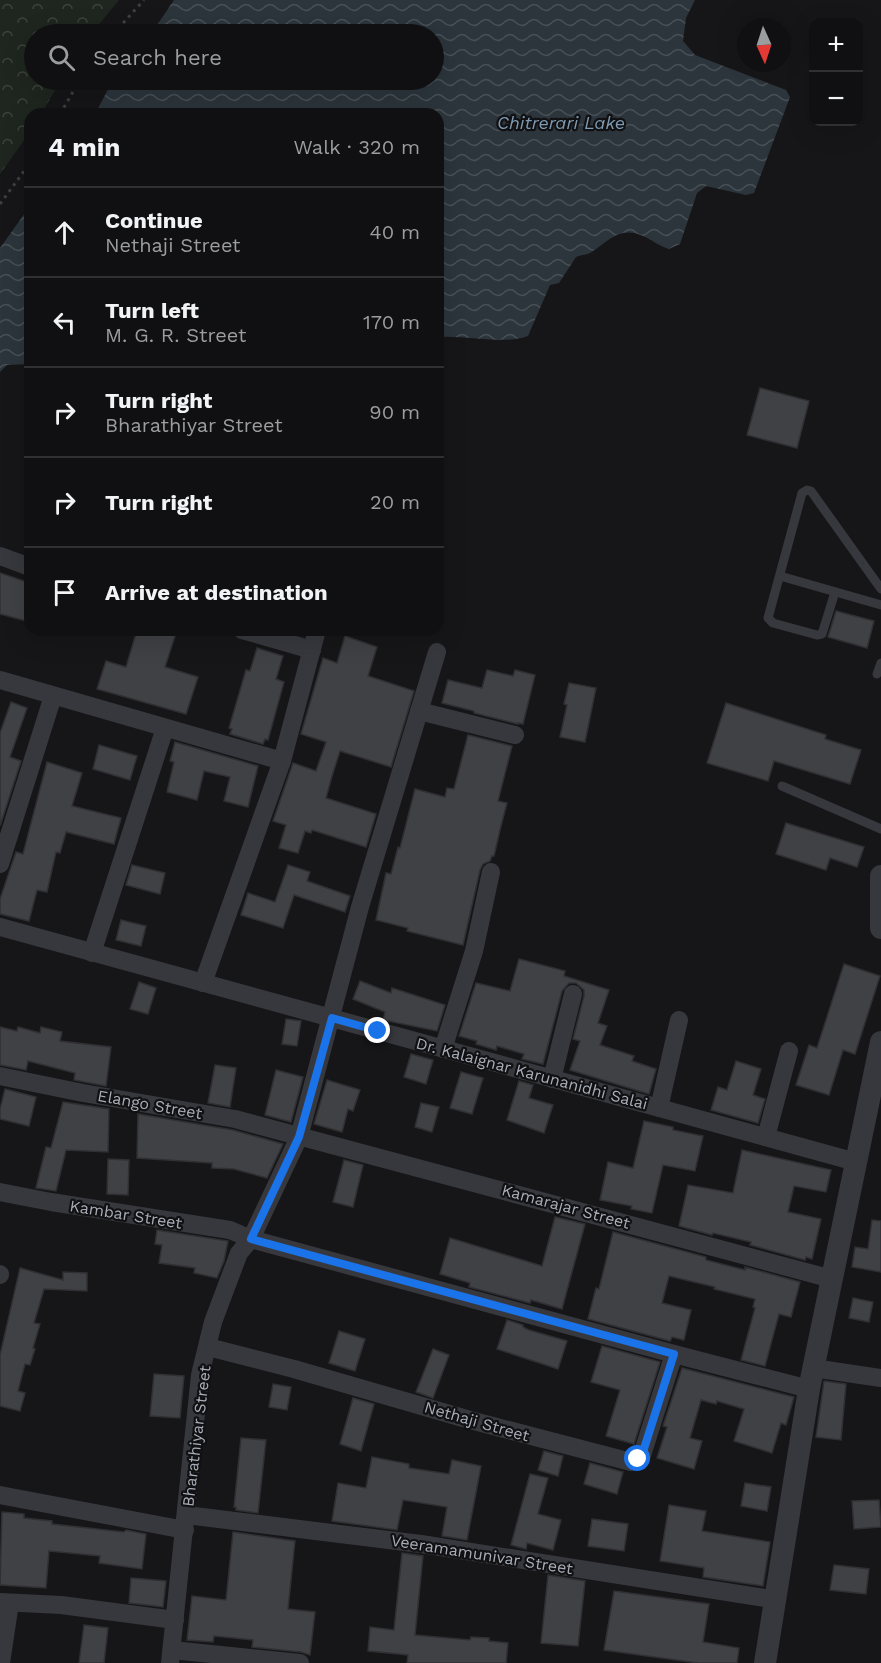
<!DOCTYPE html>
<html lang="en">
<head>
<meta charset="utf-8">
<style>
  :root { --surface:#101012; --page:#1e1e20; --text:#f1f3f6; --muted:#9c9d9f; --line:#303032 }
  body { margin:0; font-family:"Work Sans",sans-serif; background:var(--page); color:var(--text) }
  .controls { position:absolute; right:18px; top:18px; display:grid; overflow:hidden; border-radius:12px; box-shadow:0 6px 24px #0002 }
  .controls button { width:54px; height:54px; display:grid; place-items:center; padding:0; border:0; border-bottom:2px solid var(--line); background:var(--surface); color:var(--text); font:30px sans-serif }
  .compass { position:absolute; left:737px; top:18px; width:54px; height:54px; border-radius:50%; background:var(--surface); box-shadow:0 6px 24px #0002; rotate:177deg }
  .stop { position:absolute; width:18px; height:18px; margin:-14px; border:4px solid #1a73e8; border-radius:50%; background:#fff }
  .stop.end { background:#1a73e8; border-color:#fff; box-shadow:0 2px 6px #0008 }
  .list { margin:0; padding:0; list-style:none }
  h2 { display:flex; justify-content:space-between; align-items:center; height:78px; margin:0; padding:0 24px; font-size:26px }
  h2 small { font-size:20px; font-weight:400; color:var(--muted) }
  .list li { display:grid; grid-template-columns:39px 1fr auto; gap:18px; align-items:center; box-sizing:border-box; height:90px; padding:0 24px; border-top:2px solid var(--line) }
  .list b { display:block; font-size:22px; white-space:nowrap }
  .list p { margin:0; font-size:20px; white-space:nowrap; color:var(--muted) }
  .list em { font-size:20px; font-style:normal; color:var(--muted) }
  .icon { flex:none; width:33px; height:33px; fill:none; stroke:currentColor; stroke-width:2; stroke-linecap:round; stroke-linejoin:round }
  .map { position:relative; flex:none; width:881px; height:1663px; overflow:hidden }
  .search { position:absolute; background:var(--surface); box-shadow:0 6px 24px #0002; left:24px; top:24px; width:420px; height:66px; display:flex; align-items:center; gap:15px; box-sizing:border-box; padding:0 21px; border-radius:33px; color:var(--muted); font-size:22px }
  .panel { position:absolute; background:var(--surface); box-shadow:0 6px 24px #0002; left:24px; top:108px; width:420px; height:528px; border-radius:18px }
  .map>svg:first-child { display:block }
  .park { fill:url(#park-crowns) }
  .water { fill:url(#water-waves) }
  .building { fill:#404145; stroke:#303034; stroke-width:1.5 }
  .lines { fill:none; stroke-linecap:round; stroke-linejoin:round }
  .path { stroke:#3d3f44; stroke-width:3; stroke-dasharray:3 4.5; stroke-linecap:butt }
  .service { stroke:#37383d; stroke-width:9 }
  .minor { stroke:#37383d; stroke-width:18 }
  .tertiary { stroke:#37383d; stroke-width:22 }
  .route { stroke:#1a73e8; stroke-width:8 }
  .labels { text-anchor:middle; stroke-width:4.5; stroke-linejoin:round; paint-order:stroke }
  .street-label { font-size:16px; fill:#a8adb8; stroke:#111113 }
  .water-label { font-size:18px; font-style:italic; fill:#7f9bb3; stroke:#111113 }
</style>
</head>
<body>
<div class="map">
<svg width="881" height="1663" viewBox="0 0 881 1663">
  <defs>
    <pattern id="park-crowns" width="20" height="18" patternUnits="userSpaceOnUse" patternTransform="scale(1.5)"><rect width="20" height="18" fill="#1e261f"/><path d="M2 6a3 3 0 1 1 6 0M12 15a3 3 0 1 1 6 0" fill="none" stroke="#3c433d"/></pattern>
    <pattern id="water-waves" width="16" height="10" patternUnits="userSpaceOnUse" patternTransform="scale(1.5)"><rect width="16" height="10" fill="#2c353c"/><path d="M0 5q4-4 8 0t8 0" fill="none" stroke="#485056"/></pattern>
  </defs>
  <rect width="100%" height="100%" fill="#161618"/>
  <polygon class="park" points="0,0 119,0 91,34 34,34 34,80 61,80 41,114 30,114 30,132 0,174"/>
  <g class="water">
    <path d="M174 0H695L686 18 683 41 695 55 786 90 790 97 754 193 746 195 706 186 697 193 680 244 669 249C659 246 652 240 643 236 619 225 607 243 590 253 586 255 580 255 576 257L559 283 550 285 528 336C504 345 466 335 438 337V114H95L113 80H434V34H151Z"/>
    <polygon points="30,206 30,364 7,365 0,372 0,248"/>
  </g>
  <g class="building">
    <polygon points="760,388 809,401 797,448 747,435"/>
    <polygon points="0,573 30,583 30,622 0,614"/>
    <polygon points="836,611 874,621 867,648 828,637"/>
    <polygon points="137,630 177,630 165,667 198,677 186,714 97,689 106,661 126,667"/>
    <polygon points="345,636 377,647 368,676 414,691 391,767 340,751 332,776 326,798 376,814 366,847 312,830 311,833 305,831 298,853 279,848 286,825 273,821 293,763 316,771 326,742 301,734 323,658 337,663"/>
    <polygon points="257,648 283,656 276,679 284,682 268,740 265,739 263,744 230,734 232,729 229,728 246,670 250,671"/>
    <polygon points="487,670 513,676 515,670 535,675 523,724 518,723 518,724 474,713 474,711 442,703 448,680 482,688"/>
    <polygon points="569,683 596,688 585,742 560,737 567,705 564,704"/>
    <polygon points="11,702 27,708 10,757 21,761 0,826 0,733"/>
    <polygon points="726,703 826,735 825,739 861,750 850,784 774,761 768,781 707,763"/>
    <polygon points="468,735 512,746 498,801 507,803 500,830 494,856 492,856 490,861 483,864 480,870 463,945 407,931 408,928 376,920 386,873 391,874 398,847 400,848 415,789 445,797 447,788 454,789"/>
    <polygon points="175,742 258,766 248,807 224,801 230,777 204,771 197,800 167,792 174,762 170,761"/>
    <polygon points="99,745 137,756 130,780 93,769"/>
    <polygon points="47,762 82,773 72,806 121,818 114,844 66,832 60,853 56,852 47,892 37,890 29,921 0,914 0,899 16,852 23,854"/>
    <polygon points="786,823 864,847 857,867 830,858 826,870 776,854"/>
    <polygon points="132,865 165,873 160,894 126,885"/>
    <polygon points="288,865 310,872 307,881 350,896 345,912 294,895 283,928 241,915 248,893 275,902"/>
    <polygon points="121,920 146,926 141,946 116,940"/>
    <polygon points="519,959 565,971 564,976 609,990 598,1023 607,1026 600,1045 634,1056 632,1061 656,1069 649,1094 570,1070 580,1041 573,1039 584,996 584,990 576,983 569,983 562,991 543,1064 522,1059 524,1054 497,1046 496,1050 476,1044 477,1041 459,1036 476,983 510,991"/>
    <polygon points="844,964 880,976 855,1054 843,1050 829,1095 796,1085 809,1045 817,1048"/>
    <polygon points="360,981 391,993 392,988 445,1005 437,1031 383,1020 385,1012 353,999"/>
    <polygon points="139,982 156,988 148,1014 130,1009"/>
    <polygon points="286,1019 301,1021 297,1046 282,1044"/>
    <polygon points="0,1027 17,1031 18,1027 40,1033 41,1027 62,1032 60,1041 111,1047 106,1086 74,1080 75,1073 28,1061 26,1070 0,1065"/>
    <polygon points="411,1054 433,1060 426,1084 404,1077"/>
    <polygon points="736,1061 761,1069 753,1095 765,1099 758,1123 711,1110 718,1087 727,1090"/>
    <polygon points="215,1065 236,1068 230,1107 208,1103"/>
    <polygon points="276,1070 303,1077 291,1122 265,1115"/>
    <polygon points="461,1072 483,1078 472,1114 450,1108"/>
    <polygon points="327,1080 360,1090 353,1111 348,1109 342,1132 314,1124"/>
    <polygon points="519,1081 533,1085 529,1098 553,1105 544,1133 507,1120"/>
    <polygon points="5,1089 36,1097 29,1126 0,1119 0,1109"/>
    <polygon points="63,1102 109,1109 108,1152 66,1150 56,1191 36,1188 46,1147 51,1148"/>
    <polygon points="421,1103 439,1107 432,1132 415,1127"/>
    <polygon points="138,1114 233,1130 283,1144 267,1178 234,1169 212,1168 212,1163 137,1158"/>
    <polygon points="644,1121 673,1127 673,1130 703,1136 695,1171 663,1165 652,1213 631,1209 632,1206 600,1200 608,1162 633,1168"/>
    <polygon points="742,1150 831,1170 826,1192 794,1186 788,1212 821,1219 812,1259 806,1257 805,1260 750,1245 751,1242 713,1233 712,1235 679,1226 688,1185 733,1193"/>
    <polygon points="108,1159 129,1160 128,1195 107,1194"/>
    <polygon points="344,1160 363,1165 353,1207 333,1202"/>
    <polygon points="555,1217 585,1224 562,1309 531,1300 530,1303 469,1287 470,1283 440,1274 450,1238 542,1266"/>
    <polygon points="872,1220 881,1221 881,1272 852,1267 855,1247 868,1249"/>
    <polygon points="157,1230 228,1241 224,1261 217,1278 194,1273 195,1268 159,1263 162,1245 155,1244"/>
    <polygon points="613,1232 706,1257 706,1260 745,1270 745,1267 800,1282 791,1317 779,1314 765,1366 741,1360 755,1308 753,1307 755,1299 714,1289 715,1287 669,1276 662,1303 691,1310 684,1340 672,1337 670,1341 588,1319 596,1288 599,1289"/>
    <polygon points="20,1268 63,1280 63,1272 87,1273 87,1291 44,1289 34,1323 40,1324 33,1348 35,1349 30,1365 25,1364 18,1391 25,1393 20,1411 0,1406 0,1355"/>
    <polygon points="853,1298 873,1302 869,1322 849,1318"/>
    <polygon points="507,1320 523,1325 523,1327 529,1330 567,1341 558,1369 497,1349"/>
    <polygon points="339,1331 365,1339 355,1371 329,1363"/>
    <polygon points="602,1346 660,1362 634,1444 606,1436 620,1390 591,1382"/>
    <polygon points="433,1349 449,1355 433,1398 416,1392"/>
    <polygon points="682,1368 794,1397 786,1425 781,1423 772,1453 734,1441 744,1409 717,1401 716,1404 701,1400 690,1438 702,1441 694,1469 657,1458 667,1427 663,1426"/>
    <polygon points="154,1374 184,1376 180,1418 150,1416"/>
    <polygon points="824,1381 846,1384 841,1440 816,1437"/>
    <polygon points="273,1384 291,1387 287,1410 269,1407"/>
    <polygon points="353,1398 374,1404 361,1451 340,1444"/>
    <polygon points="241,1438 266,1440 258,1513 236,1510 236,1507 234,1507"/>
    <polygon points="544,1451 563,1456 558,1476 538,1470"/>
    <polygon points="372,1457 409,1464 409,1468 449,1474 452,1460 481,1466 467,1540 442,1536 447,1507 403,1500 397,1530 332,1521 338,1483 366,1488"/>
    <polygon points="590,1463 623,1472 617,1494 584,1484"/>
    <polygon points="530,1474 548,1478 538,1514 561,1520 553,1550 527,1543 526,1549 511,1545"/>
    <polygon points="745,1483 771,1487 767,1511 741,1506"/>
    <polygon points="879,1500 881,1527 854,1529 852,1501"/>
    <polygon points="669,1505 706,1511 702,1531 770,1542 763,1586 703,1577 704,1568 660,1561"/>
    <polygon points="2,1512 24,1514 24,1518 52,1521 52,1524 124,1532 126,1530 146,1534 142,1569 99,1563 100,1556 49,1551 46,1588 0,1585"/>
    <polygon points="592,1519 628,1524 624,1551 588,1546"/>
    <polygon points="233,1532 295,1541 288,1609 315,1612 310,1655 301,1652 252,1647 253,1640 214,1636 213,1642 187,1640 192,1596 226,1600"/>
    <polygon points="402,1553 423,1556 415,1635 470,1640 471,1637 489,1638 489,1641 508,1643 506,1663 407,1663 408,1655 368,1651 370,1627 394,1630"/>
    <polygon points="834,1565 869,1569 866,1594 830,1590"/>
    <polygon points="548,1575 585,1581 578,1646 541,1643"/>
    <polygon points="131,1578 166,1581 163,1607 129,1603"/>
    <polygon points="614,1591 709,1604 703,1642 739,1648 737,1663 698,1663 604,1650"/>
    <polygon points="84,1625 108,1628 104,1663 79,1663"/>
  </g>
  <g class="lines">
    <g class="path">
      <polyline points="113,34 144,0"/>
      <polyline points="60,114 80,80"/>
      <polyline points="0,204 30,163"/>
    </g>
    <g class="service">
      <polyline points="780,576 881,605"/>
      <polyline points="835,592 822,634 817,635 773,623 768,618 802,493 807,490 811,491 881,589"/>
      <polyline points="877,674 881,663"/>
      <polyline points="782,786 881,829"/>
    </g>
    <g class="minor">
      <polyline points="0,556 30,567"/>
      <polyline points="242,630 312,650"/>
      <polyline points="0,680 282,761 317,630"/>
      <polyline points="419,711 515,735"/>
      <polyline points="0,864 53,696"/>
      <polyline points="0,927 856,1162"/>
      <polyline points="92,953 165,728"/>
      <polyline points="203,983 282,761"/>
      <polyline points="443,1049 474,951 491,872"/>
      <polyline points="0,1076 83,1093 235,1119 832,1279"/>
      <polyline points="552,1079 573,994"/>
      <polyline points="659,1108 679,1020"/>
      <polyline points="766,1137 789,1051"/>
      <polyline points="0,1192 51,1202 230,1230 251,1239 674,1354 809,1389"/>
      <polyline points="0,1275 0,1274"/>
      <polyline points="208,1347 294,1369 470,1420 631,1462 642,1455 674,1354"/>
      <polyline points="813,1368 881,1378"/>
      <polyline points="0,1495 185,1530"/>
      <polyline points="186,1515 421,1544 777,1600"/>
      <polyline points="0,1602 61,1605 175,1620"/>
      <polyline points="172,1650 300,1663"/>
      <polyline points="1,1663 10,1603"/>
      <polyline points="170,1663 200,1375 213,1322 239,1253 251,1239 299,1137 360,907 437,652"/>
    </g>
    <g class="tertiary">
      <polyline points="881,876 881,928"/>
      <polyline points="765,1663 809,1389 881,1042"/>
    </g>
  </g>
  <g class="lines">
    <polyline class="route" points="378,1031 332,1018 299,1137 251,1239 674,1354 642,1455 638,1459"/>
  </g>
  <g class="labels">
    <g class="street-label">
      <text transform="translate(532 1073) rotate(15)" y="6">Dr. Kalaignar Karunanidhi Salai</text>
      <text transform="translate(150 1104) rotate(10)" y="6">Elango Street</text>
      <text transform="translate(566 1206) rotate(15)" y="6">Kamarajar Street</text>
      <text transform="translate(126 1214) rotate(9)" y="6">Kambar Street</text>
      <text transform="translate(477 1421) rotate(16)" y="6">Nethaji Street</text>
      <text transform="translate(196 1436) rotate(-83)" y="6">Bharathiyar Street</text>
      <text transform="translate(482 1554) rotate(9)" y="6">Veeramamunivar Street</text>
    </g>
    <g class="water-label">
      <text x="561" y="129">Chitrerari Lake</text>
    </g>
  </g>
</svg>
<div class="controls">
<button>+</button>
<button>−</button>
</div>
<svg class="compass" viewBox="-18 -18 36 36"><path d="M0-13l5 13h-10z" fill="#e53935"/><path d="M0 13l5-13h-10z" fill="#9c9d9f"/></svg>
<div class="stop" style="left:638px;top:1459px"></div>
<div class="stop end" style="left:378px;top:1031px"></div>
<div class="search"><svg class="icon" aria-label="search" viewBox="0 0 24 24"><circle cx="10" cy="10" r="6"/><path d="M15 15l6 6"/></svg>Search here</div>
<section class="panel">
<h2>4 min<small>Walk · 320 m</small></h2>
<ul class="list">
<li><svg class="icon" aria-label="ahead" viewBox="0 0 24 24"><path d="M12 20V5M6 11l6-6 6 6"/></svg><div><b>Continue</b><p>Nethaji Street</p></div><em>40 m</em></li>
<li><svg class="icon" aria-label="left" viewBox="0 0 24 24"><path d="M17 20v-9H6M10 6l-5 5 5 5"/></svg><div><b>Turn left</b><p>M. G. R. Street</p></div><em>170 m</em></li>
<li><svg class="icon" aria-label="right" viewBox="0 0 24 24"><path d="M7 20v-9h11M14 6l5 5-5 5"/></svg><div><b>Turn right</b><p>Bharathiyar Street</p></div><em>90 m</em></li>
<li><svg class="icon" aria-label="right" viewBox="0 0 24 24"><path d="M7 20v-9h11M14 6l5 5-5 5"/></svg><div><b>Turn right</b></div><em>20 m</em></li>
<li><svg class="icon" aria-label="arrive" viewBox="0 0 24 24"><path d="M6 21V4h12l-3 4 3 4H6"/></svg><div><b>Arrive at destination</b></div></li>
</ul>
</section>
</div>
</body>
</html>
